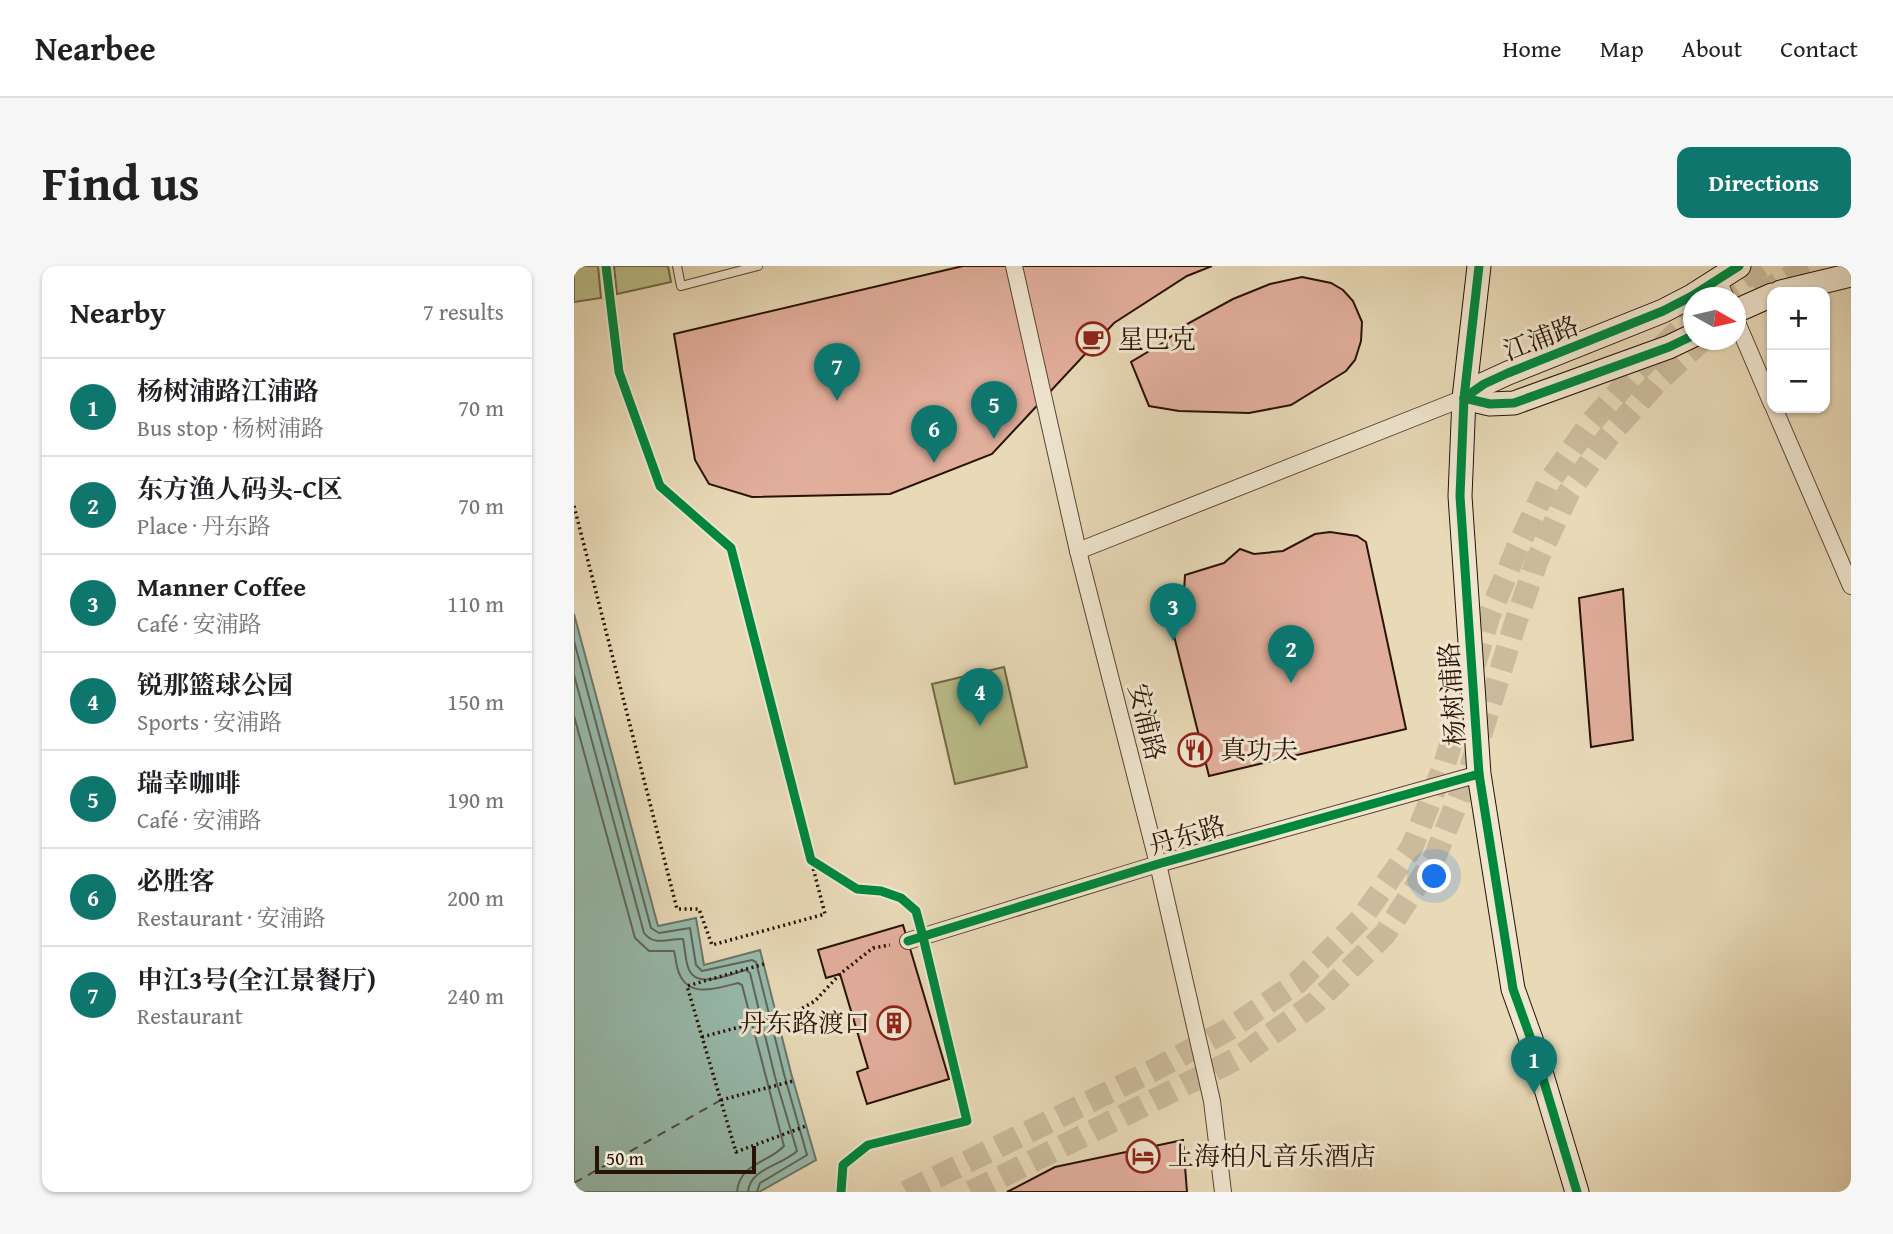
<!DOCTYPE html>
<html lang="en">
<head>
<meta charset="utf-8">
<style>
  :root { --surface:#fff; --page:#f6f6f6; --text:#202124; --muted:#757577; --line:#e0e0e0; --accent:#0f766e }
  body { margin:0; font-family:"Gentium Book Plus","Noto Serif SC",serif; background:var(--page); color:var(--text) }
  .controls { position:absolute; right:21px; top:21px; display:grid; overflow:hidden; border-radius:14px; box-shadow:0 2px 5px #0004 }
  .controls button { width:63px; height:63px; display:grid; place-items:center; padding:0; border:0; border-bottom:2px solid var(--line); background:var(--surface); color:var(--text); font:35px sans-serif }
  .compass { position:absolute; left:1109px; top:21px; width:63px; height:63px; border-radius:50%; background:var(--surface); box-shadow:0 2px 5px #0004; rotate:98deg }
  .scale { position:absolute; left:21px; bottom:18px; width:161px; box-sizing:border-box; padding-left:7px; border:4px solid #291305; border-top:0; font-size:19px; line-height:24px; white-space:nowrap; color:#291305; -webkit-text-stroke:5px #f0e6d0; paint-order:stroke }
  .you { position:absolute; left:861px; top:611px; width:24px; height:24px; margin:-18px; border:5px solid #fff; border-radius:50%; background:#1a73e8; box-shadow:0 0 0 10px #1a73e833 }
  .badge { display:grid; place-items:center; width:46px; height:46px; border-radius:50%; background:var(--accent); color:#fff; font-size:23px; font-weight:700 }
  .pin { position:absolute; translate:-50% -58px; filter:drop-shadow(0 2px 4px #0008) }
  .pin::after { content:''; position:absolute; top:37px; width:24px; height:21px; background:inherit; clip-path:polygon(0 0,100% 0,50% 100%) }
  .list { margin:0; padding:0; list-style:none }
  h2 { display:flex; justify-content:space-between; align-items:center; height:91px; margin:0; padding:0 28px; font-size:30px }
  h2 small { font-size:23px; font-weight:400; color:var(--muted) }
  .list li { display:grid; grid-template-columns:46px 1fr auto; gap:21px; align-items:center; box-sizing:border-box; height:98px; padding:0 28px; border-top:2px solid var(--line) }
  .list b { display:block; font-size:26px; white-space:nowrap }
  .list p { margin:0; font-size:23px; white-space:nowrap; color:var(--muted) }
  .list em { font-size:23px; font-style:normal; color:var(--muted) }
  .map { position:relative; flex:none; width:1277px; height:926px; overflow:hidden; border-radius:14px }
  header { display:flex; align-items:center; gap:42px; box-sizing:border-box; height:98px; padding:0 35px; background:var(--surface); border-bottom:2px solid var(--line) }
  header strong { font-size:33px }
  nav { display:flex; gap:38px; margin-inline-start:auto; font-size:24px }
  .intro { display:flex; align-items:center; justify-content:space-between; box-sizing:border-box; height:168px; padding:0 42px }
  h1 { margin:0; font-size:49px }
  .button { padding:18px 32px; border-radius:14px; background:var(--accent); color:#fff; font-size:24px; font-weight:700 }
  main { display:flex; gap:42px; padding:0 42px }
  aside { flex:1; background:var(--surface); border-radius:14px; box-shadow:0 2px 5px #0004 }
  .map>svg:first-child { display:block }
  .green { fill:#bbbe8a; stroke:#726848; stroke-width:2 }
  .water { fill:#97baac; stroke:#6b7769; stroke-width:2 }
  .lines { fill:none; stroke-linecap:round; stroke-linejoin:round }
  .shore { stroke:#606658; stroke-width:2 }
  .ferry { stroke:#504d3f; stroke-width:2; stroke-dasharray:9 7; stroke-linecap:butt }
  .building { fill:#e2ae9c; stroke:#291305; stroke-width:2 }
  .secondary-tunnel { stroke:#cbbb9c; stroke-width:23; stroke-dasharray:23 11; stroke-linecap:butt }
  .lane-casing { stroke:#594432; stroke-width:10 }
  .street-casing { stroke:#594432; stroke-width:18 }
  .secondary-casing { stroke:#291305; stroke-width:25 }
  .path { stroke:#291305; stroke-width:3.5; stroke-dasharray:2 3.5; stroke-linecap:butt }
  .lane { stroke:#f0e6d0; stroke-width:8 }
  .street { stroke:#f0e6d0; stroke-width:16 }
  .secondary { stroke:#f0e6d0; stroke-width:23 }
  .cycleway-casing { stroke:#f0e6d0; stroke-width:13 }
  .cycleway { stroke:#00873e; stroke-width:9 }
  .labels { text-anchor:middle; stroke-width:6; stroke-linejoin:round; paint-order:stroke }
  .street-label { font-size:26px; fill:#291305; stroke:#f0e6d0 }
  .poi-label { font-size:26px; fill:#291305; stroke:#f0e6d0; text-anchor:start }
</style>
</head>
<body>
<header>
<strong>Nearbee</strong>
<nav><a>Home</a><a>Map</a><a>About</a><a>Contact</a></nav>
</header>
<div class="intro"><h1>Find us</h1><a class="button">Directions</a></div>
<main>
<aside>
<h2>Nearby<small>7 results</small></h2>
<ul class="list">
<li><span class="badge">1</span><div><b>杨树浦路江浦路</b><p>Bus stop · 杨树浦路</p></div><em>70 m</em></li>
<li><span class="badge">2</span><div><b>东方渔人码头-C区</b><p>Place · 丹东路</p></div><em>70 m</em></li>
<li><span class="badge">3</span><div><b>Manner Coffee</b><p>Café · 安浦路</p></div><em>110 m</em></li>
<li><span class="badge">4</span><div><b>锐那篮球公园</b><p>Sports · 安浦路</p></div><em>150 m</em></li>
<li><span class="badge">5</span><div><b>瑞幸咖啡</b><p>Café · 安浦路</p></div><em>190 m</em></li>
<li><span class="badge">6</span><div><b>必胜客</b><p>Restaurant · 安浦路</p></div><em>200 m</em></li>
<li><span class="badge">7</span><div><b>申江3号(全江景餐厅)</b><p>Restaurant</p></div><em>240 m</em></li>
</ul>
</aside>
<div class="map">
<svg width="1277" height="926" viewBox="0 0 1277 926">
  <rect width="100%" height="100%" fill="#e8d9b7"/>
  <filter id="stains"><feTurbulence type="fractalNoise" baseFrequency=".00286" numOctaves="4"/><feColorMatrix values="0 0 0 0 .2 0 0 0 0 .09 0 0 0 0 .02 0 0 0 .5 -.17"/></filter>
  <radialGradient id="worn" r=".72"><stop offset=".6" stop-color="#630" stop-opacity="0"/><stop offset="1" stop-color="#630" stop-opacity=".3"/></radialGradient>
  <g class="green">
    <polygon points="0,0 24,0 27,32 0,36"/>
    <polygon points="40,0 94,0 97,16 43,28"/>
    <polygon points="430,401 453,501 381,518 358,418"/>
  </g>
  <polygon class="water" points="0,348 84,660 122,652 130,699 186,684 217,807 242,894 185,926 0,926"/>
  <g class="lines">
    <g class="shore">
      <polyline points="0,375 77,662 85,667 116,662 122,699 128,705 178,694 182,696 210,808 233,889 186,917 183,926"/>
      <path d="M0 409 70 667C81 681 94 672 109 673 111 682 111 692 114 701 121 725 156 708 172 704L176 707 201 811 223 885C209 899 176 902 174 926"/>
      <path d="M0 450 61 672 75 685H100C102 692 102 700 105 707 115 733 144 722 164 717L168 719 210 880C195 897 165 897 163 926"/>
    </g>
    <polyline class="ferry" points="0,917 147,834"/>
  </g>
  <g class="building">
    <polygon points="389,0 638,0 613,10 540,57 418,188 316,228 178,231 135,218 121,194 100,68"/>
    <polygon points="728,11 757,17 769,24 779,35 788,56 787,75 781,94 772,105 717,139 675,147 605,145 575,140 557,96 587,78 613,58 659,33 696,18"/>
    <polygon points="756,266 783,270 792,276 832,463 635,510 593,342 601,328 610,325 611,309 650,297 666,283 680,288 709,285 741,268"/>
    <polygon points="1049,323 1059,474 1017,481 1005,332"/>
    <polygon points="329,659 375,813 293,838 283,806 294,802 266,708 252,712 244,684"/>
    <polygon points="609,874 613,926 433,926 481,901"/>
  </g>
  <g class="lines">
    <g class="secondary-tunnel">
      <polyline points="1184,29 1235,0"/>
      <polyline points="1141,32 1187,0"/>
      <polyline points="332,926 582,803 652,765 723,717 787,653 838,581 871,497 915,350 943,283 973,219 1015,159 1062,106 1120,50"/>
      <polyline points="397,926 662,793 741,737 811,668 860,593 895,507 941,358 964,292 995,226 1035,170 1081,118 1128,74"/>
    </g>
    <defs>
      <polyline id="lane" points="103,0 107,20 184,0"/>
      <g id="street">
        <polyline points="440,0 504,285 584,598 638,835 649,926"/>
        <polyline points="1144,14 1152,32"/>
        <polyline points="1162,54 1198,138"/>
        <polyline points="1200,142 1277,320"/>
        <polyline points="504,285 890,132"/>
        <polyline points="334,675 584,598 905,508"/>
      </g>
      <g id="secondary">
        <polyline points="905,0 890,132 886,230 905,508 939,723 958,776 1003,926"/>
        <polyline points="1207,26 1277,9"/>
        <polyline points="1162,45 1198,29"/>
        <polyline points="890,132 910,118 934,107 1089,45 1118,30 1165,0"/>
        <polyline points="890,132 916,138 940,137 1095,81 1120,69"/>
      </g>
    </defs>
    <use href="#lane" class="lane-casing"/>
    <use href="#street" class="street-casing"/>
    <use href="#secondary" class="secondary-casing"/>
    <g class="path">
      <polyline points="0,240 103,643 125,643 138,679 251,648 237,594"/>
      <polyline points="190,698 113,720 162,886 232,860"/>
      <polyline points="128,771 222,746 241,735 266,708 299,682 316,679"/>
      <polyline points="147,834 219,815"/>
    </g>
    <use href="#lane" class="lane"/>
    <use href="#street" class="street"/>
    <use href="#secondary" class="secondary"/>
    <defs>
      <g id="cycleway">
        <polyline points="32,0 45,106 86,220 157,282 237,594 283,623 307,625 327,632 342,645 349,671 393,855 294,879 269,899 267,926"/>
        <polyline points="905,0 890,132 886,230 905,508 939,723 958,776 1003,926"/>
        <polyline points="890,132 910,118 934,107 1089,45 1118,30 1165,0"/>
        <polyline points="890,132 916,138 940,137 1095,81 1120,69"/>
        <polyline points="334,675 584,598 905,508"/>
      </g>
    </defs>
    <use href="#cycleway" class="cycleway-casing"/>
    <use href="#cycleway" class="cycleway"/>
  </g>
  <defs>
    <symbol id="cafe-ring" viewBox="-11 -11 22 22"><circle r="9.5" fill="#f0e6d0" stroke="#8f2418" stroke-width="1.5"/><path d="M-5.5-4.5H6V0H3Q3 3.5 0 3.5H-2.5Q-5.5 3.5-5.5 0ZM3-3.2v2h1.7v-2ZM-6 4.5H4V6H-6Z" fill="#8f2418"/></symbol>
    <symbol id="restaurant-ring" viewBox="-11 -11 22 22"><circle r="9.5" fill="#f0e6d0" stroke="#8f2418" stroke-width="1.5"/><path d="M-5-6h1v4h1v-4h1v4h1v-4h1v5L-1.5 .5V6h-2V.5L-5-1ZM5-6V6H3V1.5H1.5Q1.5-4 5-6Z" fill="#8f2418"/></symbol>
    <symbol id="building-ring" viewBox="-11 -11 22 22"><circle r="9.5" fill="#f0e6d0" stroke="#8f2418" stroke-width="1.5"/><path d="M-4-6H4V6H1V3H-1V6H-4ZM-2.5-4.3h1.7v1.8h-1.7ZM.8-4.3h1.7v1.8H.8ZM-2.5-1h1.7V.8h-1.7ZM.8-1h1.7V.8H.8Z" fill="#8f2418"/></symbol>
    <symbol id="hotel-ring" viewBox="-11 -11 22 22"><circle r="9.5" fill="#f0e6d0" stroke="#8f2418" stroke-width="1.5"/><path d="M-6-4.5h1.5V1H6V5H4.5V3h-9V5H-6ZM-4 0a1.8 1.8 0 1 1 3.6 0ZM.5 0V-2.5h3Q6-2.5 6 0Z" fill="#8f2418"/></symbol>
  </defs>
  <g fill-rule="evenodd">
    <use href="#cafe-ring" x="500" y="54" width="38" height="38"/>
    <use href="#restaurant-ring" x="602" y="465" width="38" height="38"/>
    <use href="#building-ring" x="301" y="738" width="38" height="38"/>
    <use href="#hotel-ring" x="550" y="871" width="38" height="38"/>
  </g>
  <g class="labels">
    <g class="street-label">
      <text transform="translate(967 72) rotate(-21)" y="9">江浦路</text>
      <text transform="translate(878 428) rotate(-94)" y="9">杨树浦路</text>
      <text transform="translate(573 456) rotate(76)" y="9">安浦路</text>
      <text transform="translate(613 569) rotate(-16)" y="9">丹东路</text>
    </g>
    <g class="poi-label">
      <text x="544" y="82">星巴克</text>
      <text x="646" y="493">真功夫</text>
      <text x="296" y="766" text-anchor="end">丹东路渡口</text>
      <text x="594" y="899">上海柏凡音乐酒店</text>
    </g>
  </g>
  <rect width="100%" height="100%" filter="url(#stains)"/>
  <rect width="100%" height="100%" fill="url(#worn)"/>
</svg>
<div class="controls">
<button>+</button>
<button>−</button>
</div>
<svg class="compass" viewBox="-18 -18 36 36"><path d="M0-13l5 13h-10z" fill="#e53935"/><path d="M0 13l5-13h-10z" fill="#757577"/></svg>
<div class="scale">50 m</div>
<div class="you"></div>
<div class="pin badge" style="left:960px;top:828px">1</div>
<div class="pin badge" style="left:717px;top:417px">2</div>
<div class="pin badge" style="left:599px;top:375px">3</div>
<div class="pin badge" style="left:406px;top:460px">4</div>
<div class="pin badge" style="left:420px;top:173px">5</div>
<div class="pin badge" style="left:360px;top:197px">6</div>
<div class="pin badge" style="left:263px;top:135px">7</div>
</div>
</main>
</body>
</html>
